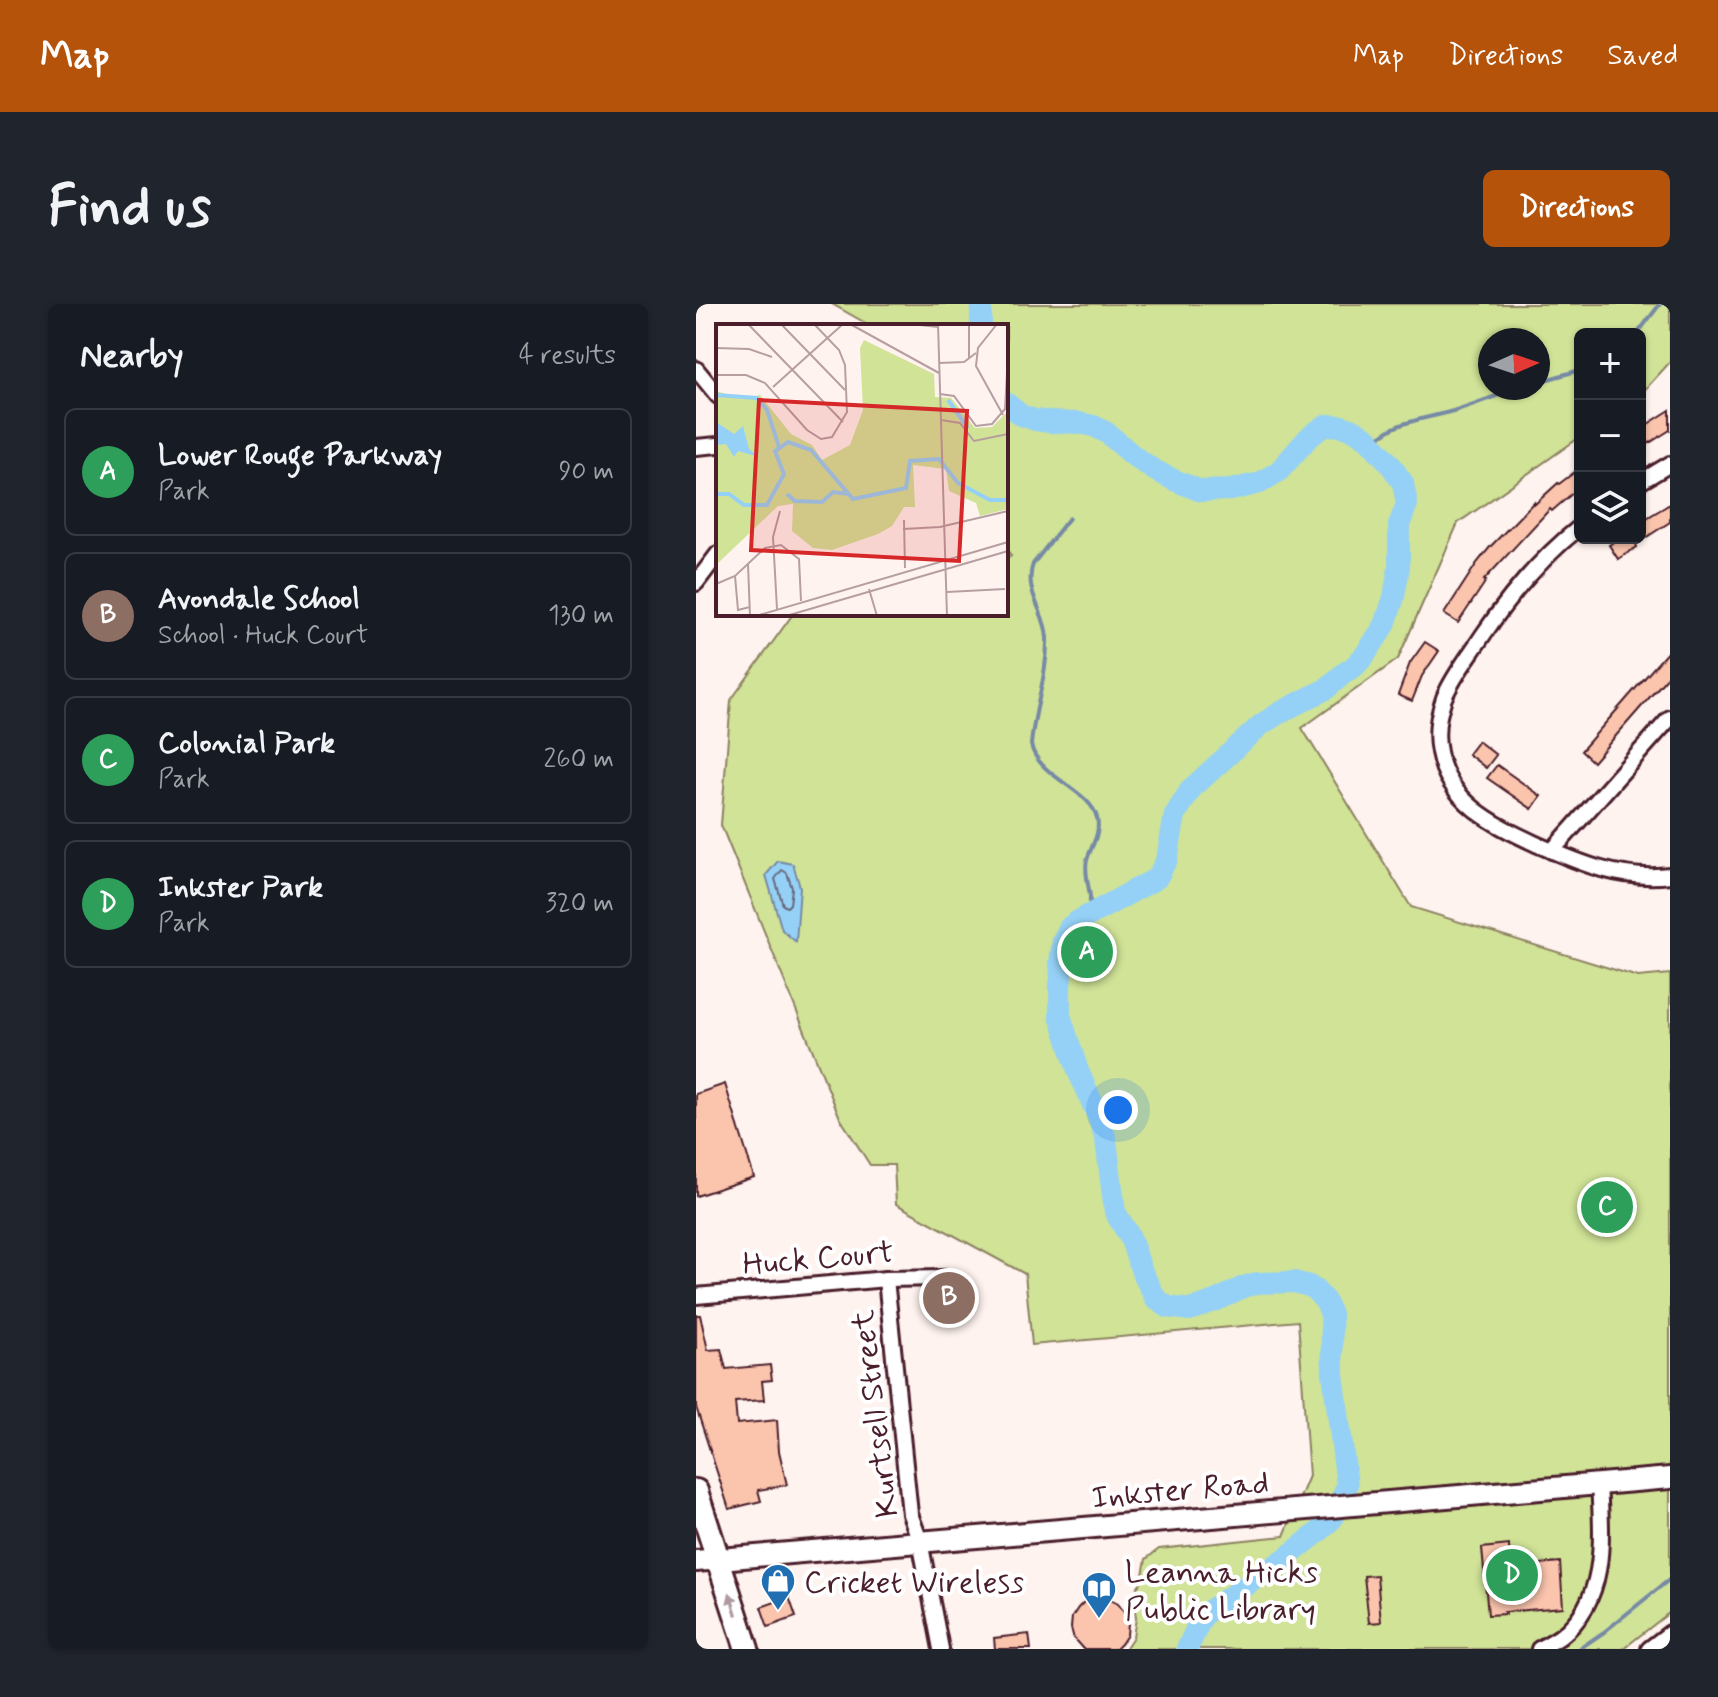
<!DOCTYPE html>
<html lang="en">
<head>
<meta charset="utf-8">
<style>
  :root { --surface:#171b24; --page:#20242c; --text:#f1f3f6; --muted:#9ea1a6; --line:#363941; --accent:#b45309 }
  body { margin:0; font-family:Mynerve,sans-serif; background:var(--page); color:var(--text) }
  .controls { position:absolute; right:24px; top:24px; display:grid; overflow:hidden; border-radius:12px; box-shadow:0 2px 6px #0004 }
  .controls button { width:72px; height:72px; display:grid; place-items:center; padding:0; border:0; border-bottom:2px solid var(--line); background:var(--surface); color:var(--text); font:40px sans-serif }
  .compass { position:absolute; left:782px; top:24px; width:72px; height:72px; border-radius:50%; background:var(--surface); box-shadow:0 2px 6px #0004; rotate:87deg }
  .you { position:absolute; left:422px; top:806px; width:28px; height:28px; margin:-20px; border:6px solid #fff; border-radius:50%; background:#1a73e8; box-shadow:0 0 0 12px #1a73e833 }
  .badge { display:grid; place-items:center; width:52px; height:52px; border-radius:50%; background:var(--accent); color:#fff; font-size:26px; font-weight:700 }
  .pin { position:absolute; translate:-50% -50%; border:4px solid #fff; box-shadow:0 2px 8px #0006 }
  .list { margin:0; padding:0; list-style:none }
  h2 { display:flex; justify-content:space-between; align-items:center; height:104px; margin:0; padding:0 32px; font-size:34px }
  h2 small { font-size:26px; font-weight:400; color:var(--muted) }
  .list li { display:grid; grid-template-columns:52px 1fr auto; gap:24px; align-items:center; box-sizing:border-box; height:128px; margin:0 16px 16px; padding:0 16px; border:2px solid var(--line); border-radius:12px }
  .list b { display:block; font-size:30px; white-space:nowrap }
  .list p { margin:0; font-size:26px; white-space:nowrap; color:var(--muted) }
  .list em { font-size:26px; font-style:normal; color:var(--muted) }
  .icon { flex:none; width:44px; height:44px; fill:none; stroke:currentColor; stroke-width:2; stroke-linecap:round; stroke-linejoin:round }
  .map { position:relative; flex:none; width:974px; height:1345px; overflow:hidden; border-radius:12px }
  header { display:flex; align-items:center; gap:48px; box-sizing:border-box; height:112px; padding:0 40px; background:var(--accent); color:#fff }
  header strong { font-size:38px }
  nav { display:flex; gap:44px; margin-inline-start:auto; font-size:28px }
  .intro { display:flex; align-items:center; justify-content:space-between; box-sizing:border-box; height:192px; padding:0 48px }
  h1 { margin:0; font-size:56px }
  .button { padding:20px 36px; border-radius:12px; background:var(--accent); color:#fff; font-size:28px; font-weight:700 }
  main { display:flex; gap:48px; padding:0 48px }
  aside { flex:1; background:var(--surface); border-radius:12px; box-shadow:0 2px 6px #0004 }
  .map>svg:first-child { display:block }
  .green { fill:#d0e397; stroke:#8d8161; stroke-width:2; fill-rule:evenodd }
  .water { fill:#95d1f6; stroke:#778aa5; stroke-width:2 }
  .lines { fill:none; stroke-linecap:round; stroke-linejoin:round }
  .shore { stroke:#68667c; stroke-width:2 }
  .stream { stroke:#778aa5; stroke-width:4 }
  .river { stroke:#95d1f6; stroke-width:22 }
  .building { fill:#fac4ad; stroke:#4a1f2b; stroke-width:2 }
  .street-casing { stroke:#4a1f2b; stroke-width:20 }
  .secondary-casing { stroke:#4a1f2b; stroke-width:26 }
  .primary-casing { stroke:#4a1f2b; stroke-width:28 }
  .street { stroke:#fff; stroke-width:14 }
  .secondary { stroke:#fff; stroke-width:20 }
  .primary { stroke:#fff; stroke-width:22 }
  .oneway { fill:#ae9aa0 }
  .labels { text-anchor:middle; stroke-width:8; stroke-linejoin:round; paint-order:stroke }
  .street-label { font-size:32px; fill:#4a1f2b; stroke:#fff }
  .poi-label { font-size:32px; fill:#4a1f2b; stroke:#fff; text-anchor:start }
  .inset-river { fill:none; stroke:#95d1f6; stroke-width:4 }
  .inset-road { fill:none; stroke:#b69ea1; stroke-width:2 }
  .view { fill:#d62828; fill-opacity:0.15; stroke:#d62828; stroke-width:4 }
  .inset-edge { fill:none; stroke:#4a1f2b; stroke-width:4 }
</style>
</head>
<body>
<header>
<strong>Map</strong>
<nav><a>Map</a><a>Directions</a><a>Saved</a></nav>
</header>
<div class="intro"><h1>Find us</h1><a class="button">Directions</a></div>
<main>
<aside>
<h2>Nearby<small>4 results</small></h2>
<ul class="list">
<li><span class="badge" style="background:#2e9e5b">A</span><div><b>Lower Rouge Parkway</b><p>Park</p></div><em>90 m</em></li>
<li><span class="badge" style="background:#8d6e63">B</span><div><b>Avondale School</b><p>School · Huck Court</p></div><em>130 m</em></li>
<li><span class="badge" style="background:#2e9e5b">C</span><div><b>Colonial Park</b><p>Park</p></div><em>260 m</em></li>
<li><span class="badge" style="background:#2e9e5b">D</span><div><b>Inkster Park</b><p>Park</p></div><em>320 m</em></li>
</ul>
</aside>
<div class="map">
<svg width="974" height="1345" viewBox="0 0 974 1345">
  <rect width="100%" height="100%" fill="#fef3ef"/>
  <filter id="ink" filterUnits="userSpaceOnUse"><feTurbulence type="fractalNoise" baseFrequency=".0125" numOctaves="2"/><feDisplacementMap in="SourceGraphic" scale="16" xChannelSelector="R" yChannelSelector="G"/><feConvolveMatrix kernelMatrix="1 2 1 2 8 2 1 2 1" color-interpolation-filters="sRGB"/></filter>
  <g filter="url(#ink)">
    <path class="green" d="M136 0H974V58L944 91V30H884V133L762 219 702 355 606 424 715 603 942 673 974 670V1308L927 1345H429L437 1333 440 1314 437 1290 446 1276 450 1255 463 1245 588 1232 613 1172 602 1017 336 1041 329 970 200 900 198 861H174L144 814 25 521 35 396 97 310H310V256L315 252 310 244V22H175ZM794 36H842V84H794Z"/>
    <polygon class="water" points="82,557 97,560 104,583 100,638 86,626 70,571"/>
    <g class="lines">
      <polygon class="shore" points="86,566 91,569 96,584 94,600 91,603 87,601 79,575"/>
      <g class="stream">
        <polyline points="941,30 964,0"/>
        <polyline points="842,78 884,66"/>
        <path d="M677 141C693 117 731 115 757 107 780 100 801 91 824 84"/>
        <path d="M373 214 337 260C327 287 350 308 351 334 352 370 338 405 335 441 342 473 395 486 401 514 405 530 395 542 391 556 388 567 393 582 394 593 394 600 393 606 393 612"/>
        <polyline points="883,1345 908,1328 974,1275"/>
      </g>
      <g class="river">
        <polyline points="285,0 285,22"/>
        <polyline points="310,99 325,111 339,116 354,118 383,119 398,122 411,129 439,153 458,166 478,176 505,187 535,186 564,179 583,167 612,134 624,125 631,121 646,122 660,127 672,135 694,160 707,179 711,200 703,221 703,263 698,293 689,321 669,351 659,362 647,370 630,385 585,408 566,420 495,485 479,511 471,555 461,574 379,619 373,624 367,637 364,659 365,674 364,681 364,711 382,767 403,814 410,836 419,908 434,933 446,968 460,995 472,1003 494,1006 521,996 547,983 561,979 598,978 613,982 619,986 629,997 635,1010 637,1069 651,1181 643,1202 636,1215 625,1226 590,1254 510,1309 505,1315 491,1345"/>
      </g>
    </g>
    <g class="building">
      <polygon points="974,106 974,126 944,145 944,125"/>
      <polygon points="884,164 884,196 878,188 856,207 854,205 788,276 790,277 762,319 748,310 781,259 794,243 838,198 839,200 862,179 863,180"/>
      <polygon points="974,200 974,218 940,240 941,243 922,255 913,241 924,234 944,234 944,218"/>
      <polygon points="729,338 743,347 726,372 716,397 702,391 714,359"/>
      <polygon points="974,345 974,370 897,458 885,447"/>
      <polygon points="782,437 800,451 790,464 772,450"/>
      <polygon points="801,461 845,492 836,505 791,474"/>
      <polygon points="29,780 58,873 0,892 0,790"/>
      <polygon points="0,1011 4,1011 12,1046 25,1045 30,1065 74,1061 76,1076 66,1077 68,1096 39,1098 41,1120 81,1116 83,1147 91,1181 62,1186 65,1197 33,1205 0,1103"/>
      <polygon points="813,1241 814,1263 864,1258 867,1303 808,1308 809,1310 792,1311 786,1244"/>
      <polygon points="681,1271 685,1318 673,1319 668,1272"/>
      <polygon points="93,1293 100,1313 72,1323 65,1303"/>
      <polygon points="401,1293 412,1295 422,1300 429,1309 432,1319 431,1331 425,1340 420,1345 387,1345 378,1335 375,1324 376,1313 382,1304 390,1296"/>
      <polygon points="333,1330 335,1345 299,1345 298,1334"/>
    </g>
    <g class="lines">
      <defs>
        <g id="street">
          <polyline points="0,65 22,92"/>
          <polyline points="0,143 22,141"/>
          <polyline points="944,178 974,160"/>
          <path d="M884 223C846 253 814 291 787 331 774 351 757 372 748 394 742 411 739 429 743 448 752 498 797 520 840 540 884 559 925 577 974 571"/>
          <polyline points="0,279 22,250"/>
          <polyline points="856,547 974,414"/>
          <polyline points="190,975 214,1210 224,1237 245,1345"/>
          <polyline points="0,992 190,975 248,974"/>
          <path d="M843 1345C850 1341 858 1337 865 1332 912 1295 906 1233 903 1180"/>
          <polyline points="953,1345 974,1329"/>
        </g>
        <polyline id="secondary" points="0,1257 974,1174"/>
        <polyline id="primary" points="0,1187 51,1345"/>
      </defs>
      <use href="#street" class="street-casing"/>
      <use href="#secondary" class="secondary-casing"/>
      <use href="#primary" class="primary-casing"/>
      <use href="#street" class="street"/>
      <use href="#secondary" class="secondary"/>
      <use href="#primary" class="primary"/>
    </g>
    <defs><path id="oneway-solid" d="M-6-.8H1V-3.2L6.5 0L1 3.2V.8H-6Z" transform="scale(2)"/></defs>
    <use class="oneway" href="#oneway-solid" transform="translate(37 1300) rotate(-107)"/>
  </g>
  <defs>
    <symbol id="shop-pin" viewBox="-11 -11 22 30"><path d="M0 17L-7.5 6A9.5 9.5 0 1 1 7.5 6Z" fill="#1f6fb2" stroke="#fff"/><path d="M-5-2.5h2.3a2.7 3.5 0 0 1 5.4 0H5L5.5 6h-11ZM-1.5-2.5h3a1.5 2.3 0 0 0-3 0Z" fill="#fff"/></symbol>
    <symbol id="library-pin" viewBox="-11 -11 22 30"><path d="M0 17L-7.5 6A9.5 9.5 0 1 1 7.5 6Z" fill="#1f6fb2" stroke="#fff"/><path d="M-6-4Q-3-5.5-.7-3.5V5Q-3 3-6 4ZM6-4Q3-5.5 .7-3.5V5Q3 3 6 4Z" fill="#fff"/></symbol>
  </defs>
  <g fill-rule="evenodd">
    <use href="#shop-pin" x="62" y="1257" width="40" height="54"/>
    <use href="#library-pin" x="383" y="1265" width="40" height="54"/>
  </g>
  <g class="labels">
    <g class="street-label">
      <text transform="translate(122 953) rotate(-5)" y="11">Huck Court</text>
      <text transform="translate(178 1110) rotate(-97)" y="11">Kurtsell Street</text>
      <text transform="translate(484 1185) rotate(-5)" y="11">Inkster Road</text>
    </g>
    <g class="poi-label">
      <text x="429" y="1278">Leanna Hicks<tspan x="429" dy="37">Public Library</tspan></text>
      <text x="108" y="1288">Cricket Wireless</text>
    </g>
  </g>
  <g transform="translate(20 20)">
    <rect width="292" height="292" fill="#fef3ef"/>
    <path d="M148 16 218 50 219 73 235 74 259 104 276 103 292 87V185L264 192 260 179 233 167 230 145 197 141 199 183H188L176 202 162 210 116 226 97 224 76 207 77 180 62 182 0 241V67L27 75 44 71 75 110 96 121 106 136 134 121 147 86 144 24Z" fill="#d0e397"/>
    <path d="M0 98 18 110 27 102 33 125 43 133 22 127 18 133 10 120 0 121Z" fill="#95d1f6"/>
    <path class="inset-river" d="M0 71 41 74 51 86 63 123M232 76 252 104M0 170H13L28 181H51L68 150 59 127 72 118 95 126 137 175 190 164 194 137 223 135 242 159 274 176H292M71 170 79 177 106 178 117 168 133 170"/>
    <path class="inset-road" d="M32 0 127 98M65 0 129 66M134 0 223 49M195 0 222 3M222 0 231 292M281 0 262 24 260 42 287 91M0 24 33 25 56 33M253 35V0M223 39 248 38 260 29M0 51H30L49 59 91 106 105 115 116 113 131 88 129 41 123 26 98 0M57 63 127 0M224 70 238 72 260 102 276 100 289 85 292 30M225 96 244 99 258 117 292 110M188 196 189 244M187 205 224 203 292 187M32 240 34 292M19 252 22 286 34 283M0 260 19 252 49 224 65 221 83 235 85 277M153 265 161 292M231 268 289 265M61 285 57 213 64 187M40 292 292 218M70 292 292 227"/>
    <path class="view" d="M43 76 251 87 243 237 35 226Z"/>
    <rect width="292" height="292" class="inset-edge"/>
  </g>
</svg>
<div class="controls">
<button>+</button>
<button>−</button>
<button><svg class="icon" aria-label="layers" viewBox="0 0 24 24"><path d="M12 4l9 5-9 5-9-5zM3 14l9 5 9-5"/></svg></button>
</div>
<svg class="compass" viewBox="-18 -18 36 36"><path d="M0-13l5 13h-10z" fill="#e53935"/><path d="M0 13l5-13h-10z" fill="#9ea1a6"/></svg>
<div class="you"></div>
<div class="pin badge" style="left:391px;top:648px;background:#2e9e5b">A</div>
<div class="pin badge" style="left:253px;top:994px;background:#8d6e63">B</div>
<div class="pin badge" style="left:911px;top:903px;background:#2e9e5b">C</div>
<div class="pin badge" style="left:816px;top:1271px;background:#2e9e5b">D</div>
</div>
</main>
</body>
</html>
